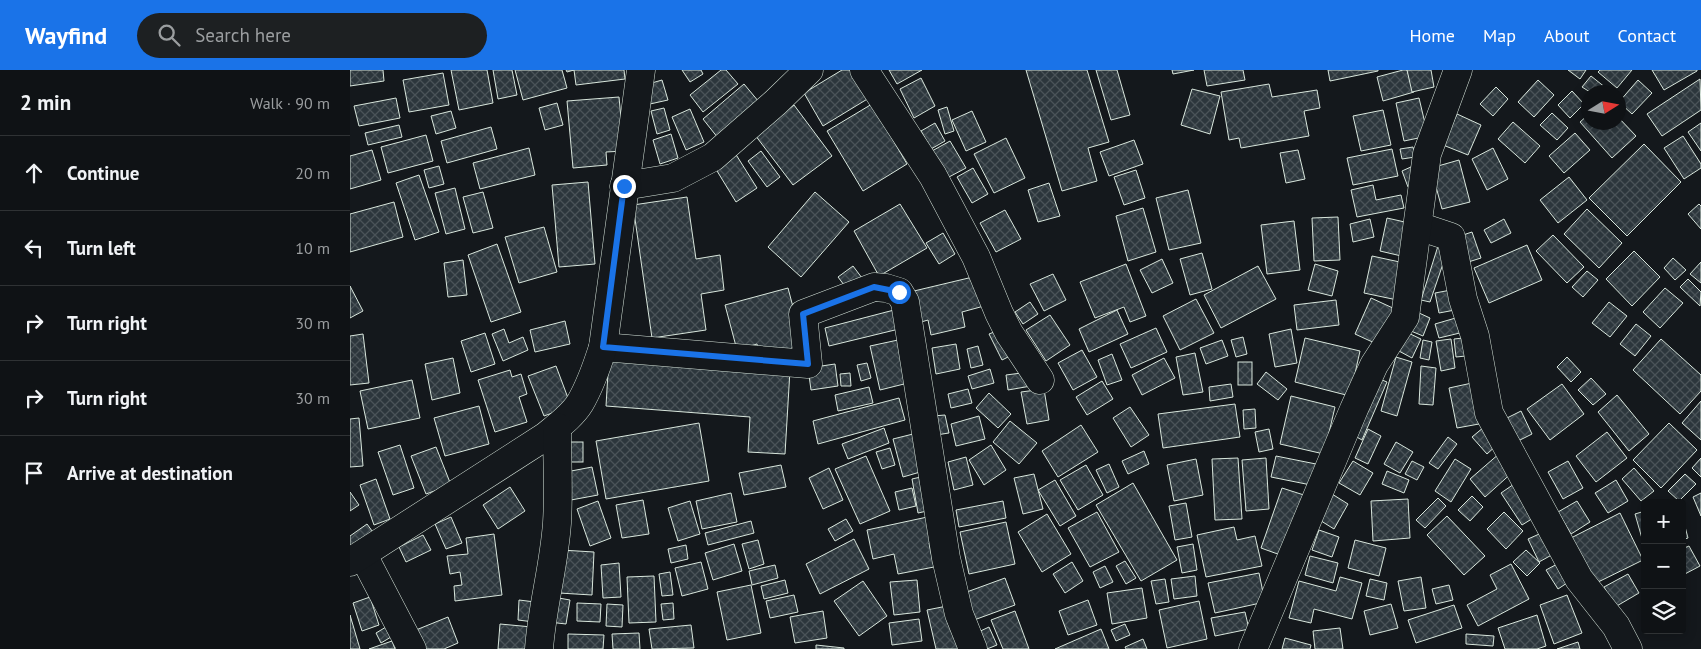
<!DOCTYPE html>
<html lang="en">
<head>
<meta charset="utf-8">
<style>
  :root { --surface:#0f1215; --page:#1d2022; --text:#f1f3f6; --muted:#9b9ea0; --line:#2f3234; --accent:#1a73e8 }
  body { margin:0; font-family:"PT Sans",sans-serif; background:var(--page); color:var(--text) }
  .controls { position:absolute; right:15px; bottom:15px; display:grid; overflow:hidden; border-radius:5px; box-shadow:0 2px 12px #0003 }
  .controls button { width:45px; height:45px; display:grid; place-items:center; padding:0; border:0; border-bottom:1px solid var(--line); background:var(--surface); color:var(--text); font:25px sans-serif }
  .compass { position:absolute; left:1231px; top:15px; width:45px; height:45px; border-radius:50%; background:var(--surface); box-shadow:0 2px 12px #0003; rotate:79deg }
  .stop { position:absolute; width:15px; height:15px; margin:-11px; border:4px solid #1a73e8; border-radius:50%; background:#fff }
  .stop.end { background:#1a73e8; border-color:#fff; box-shadow:0 1px 5px #0008 }
  .list { margin:0; padding:0; list-style:none }
  h2 { display:flex; justify-content:space-between; align-items:center; height:65px; margin:0; padding:0 20px; font-size:21px }
  h2 small { font-size:16px; font-weight:400; color:var(--muted) }
  .list li { display:grid; grid-template-columns:32px 1fr auto; gap:15px; align-items:center; box-sizing:border-box; height:75px; padding:0 20px; border-top:1px solid var(--line) }
  .list b { display:block; font-size:19px; white-space:nowrap }
  .list em { font-size:16px; font-style:normal; color:var(--muted) }
  .icon { flex:none; width:28px; height:28px; fill:none; stroke:currentColor; stroke-width:2; stroke-linecap:round; stroke-linejoin:round }
  .map { position:relative; flex:none; width:1351px; height:579px; overflow:hidden }
  header { display:flex; align-items:center; gap:30px; box-sizing:border-box; height:70px; padding:0 25px; background:var(--accent); color:#fff }
  header strong { font-size:24px }
  nav { display:flex; gap:28px; margin-inline-start:auto; font-size:18px }
  .search { width:350px; height:45px; background:var(--page); display:flex; align-items:center; gap:12px; box-sizing:border-box; padding:0 18px; border-radius:28px; color:var(--muted); font-size:19px }
  main { display:flex }
  aside { flex:1; background:var(--surface) }
  .map>svg:first-child { display:block }
  .building { fill:url(#building-cross-hatch); stroke:#d8e6dc }
  .lines { fill:none; stroke-linecap:round; stroke-linejoin:round }
  .minor-casing { stroke:#d8e6dc; stroke-width:29 }
  .minor { stroke:#14181c; stroke-width:28 }
  .route { stroke:#1a73e8; stroke-width:6 }
</style>
</head>
<body>
<header>
<strong>Wayfind</strong>
<div class="search"><svg class="icon" aria-label="search" viewBox="0 0 24 24"><circle cx="10" cy="10" r="6"/><path d="M15 15l6 6"/></svg>Search here</div>
<nav><a>Home</a><a>Map</a><a>About</a><a>Contact</a></nav>
</header>
<main>
<aside>
<h2>2 min<small>Walk · 90 m</small></h2>
<ul class="list">
<li><svg class="icon" aria-label="ahead" viewBox="0 0 24 24"><path d="M12 20V5M6 11l6-6 6 6"/></svg><div><b>Continue</b></div><em>20 m</em></li>
<li><svg class="icon" aria-label="left" viewBox="0 0 24 24"><path d="M17 20v-9H6M10 6l-5 5 5 5"/></svg><div><b>Turn left</b></div><em>10 m</em></li>
<li><svg class="icon" aria-label="right" viewBox="0 0 24 24"><path d="M7 20v-9h11M14 6l5 5-5 5"/></svg><div><b>Turn right</b></div><em>30 m</em></li>
<li><svg class="icon" aria-label="right" viewBox="0 0 24 24"><path d="M7 20v-9h11M14 6l5 5-5 5"/></svg><div><b>Turn right</b></div><em>30 m</em></li>
<li><svg class="icon" aria-label="arrive" viewBox="0 0 24 24"><path d="M6 21V4h12l-3 4 3 4H6"/></svg><div><b>Arrive at destination</b></div></li>
</ul>
</aside>
<div class="map">
<svg width="1351" height="579" viewBox="0 0 1351 579">
  <defs>
    <pattern id="building-cross-hatch" width="8" height="8" patternUnits="userSpaceOnUse" patternTransform="scale(1.25)"><rect width="8" height="8" fill="#2c363c"/><path d="M0 0l8 8M0 8l8-8" fill="none" stroke="#4a5358"/></pattern>
  </defs>
  <rect width="100%" height="100%" fill="#14181c"/>
  <g class="building">
    <polygon points="0,0 33,0 34,11 0,16"/>
    <polygon points="101,0 137,0 143,33 109,40"/>
    <polygon points="143,0 162,0 167,25 148,29"/>
    <polygon points="165,0 212,0 217,18 173,30"/>
    <polygon points="216,0 274,0 275,9 226,15 224,0 217,2"/>
    <polygon points="332,0 351,0 353,4 340,12"/>
    <polygon points="371,0 376,0 388,14 353,42 340,25"/>
    <polygon points="492,0 502,0 519,28 473,56 454,23"/>
    <polygon points="539,0 572,0 547,14"/>
    <polygon points="676,0 737,0 759,72 738,78 747,111 712,121"/>
    <polygon points="746,0 767,0 780,45 761,50"/>
    <polygon points="822,0 844,0 823,4"/>
    <polygon points="854,0 893,0 895,10 857,16"/>
    <polygon points="978,0 1028,0 1028,1 980,11"/>
    <polygon points="1053,0 1057,0 1064,22 1033,31 1027,7"/>
    <polygon points="1057,0 1081,0 1084,17 1062,22"/>
    <polygon points="1218,0 1236,0 1230,9"/>
    <polygon points="1250,0 1282,0 1267,18 1248,2"/>
    <polygon points="1302,0 1347,0 1347,1 1314,20"/>
    <polygon points="93,3 99,35 59,42 53,10"/>
    <polygon points="1241,6 1256,18 1253,22 1240,22 1232,17"/>
    <polygon points="571,8 585,36 564,48 550,19"/>
    <polygon points="1350,9 1351,40 1312,66 1297,44"/>
    <polygon points="312,10 318,30 300,34 295,15"/>
    <polygon points="1188,10 1204,25 1184,47 1168,32"/>
    <polygon points="1288,10 1302,23 1282,44 1269,32"/>
    <polygon points="394,14 409,32 368,68 353,49"/>
    <polygon points="919,14 922,27 967,20 970,38 954,41 959,66 891,78 889,68 879,70 871,22"/>
    <polygon points="1146,17 1158,29 1143,46 1130,34"/>
    <polygon points="842,19 870,26 860,64 831,55"/>
    <polygon points="1222,21 1234,34 1220,48 1208,35"/>
    <polygon points="269,27 274,81 256,82 257,95 223,98 217,31"/>
    <polygon points="46,28 50,48 9,56 4,36"/>
    <polygon points="1069,28 1078,66 1054,71 1046,33"/>
    <polygon points="207,33 213,55 195,60 189,38"/>
    <polygon points="522,34 557,94 513,121 477,61"/>
    <polygon points="444,35 482,86 443,115 405,65"/>
    <polygon points="597,37 604,61 595,64 588,40"/>
    <polygon points="314,38 320,60 307,64 301,41"/>
    <polygon points="340,39 354,72 336,80 322,47"/>
    <polygon points="1033,40 1041,75 1011,81 1003,46"/>
    <polygon points="101,41 106,58 86,64 81,46"/>
    <polygon points="622,41 636,72 616,81 602,50"/>
    <polygon points="1202,43 1218,58 1207,70 1190,55"/>
    <polygon points="1107,44 1131,55 1118,85 1093,75"/>
    <polygon points="1238,45 1238,52 1268,52 1268,47 1286,66 1262,88 1230,52"/>
    <polygon points="1163,52 1190,76 1175,93 1148,69"/>
    <polygon points="585,53 595,71 581,79 571,61"/>
    <polygon points="1351,53 1351,81 1338,62"/>
    <polygon points="49,55 52,67 18,75 15,63"/>
    <polygon points="141,57 147,79 97,93 91,71"/>
    <polygon points="1225,63 1240,80 1214,103 1199,86"/>
    <polygon points="321,64 328,88 310,94 303,70"/>
    <polygon points="76,65 83,91 38,103 31,77"/>
    <polygon points="1333,66 1351,94 1351,98 1334,109 1314,78"/>
    <polygon points="656,68 675,108 644,123 624,84"/>
    <polygon points="784,70 793,94 759,106 750,82"/>
    <polygon points="600,71 616,98 597,108 582,81"/>
    <polygon points="1294,74 1331,112 1277,166 1239,128"/>
    <polygon points="1063,77 1065,87 1052,89 1050,79"/>
    <polygon points="179,78 185,105 130,119 123,93"/>
    <polygon points="1143,78 1158,109 1137,120 1122,89"/>
    <polygon points="1042,79 1048,106 1003,115 997,88"/>
    <polygon points="22,80 31,110 0,119 0,86"/>
    <polygon points="948,80 955,109 936,113 930,83"/>
    <polygon points="411,81 430,107 417,117 398,91"/>
    <polygon points="385,83 407,118 386,132 364,96"/>
    <polygon points="1109,90 1120,132 1092,139 1081,98"/>
    <polygon points="89,96 94,114 79,118 74,100"/>
    <polygon points="1063,96 1069,114 1058,117 1052,101"/>
    <polygon points="623,98 638,124 622,133 607,107"/>
    <polygon points="786,100 795,128 774,135 764,107"/>
    <polygon points="69,105 89,162 65,170 46,113"/>
    <polygon points="1219,107 1237,130 1208,153 1190,130"/>
    <polygon points="238,112 245,194 209,197 202,115"/>
    <polygon points="699,113 710,146 688,152 678,120"/>
    <polygon points="1023,115 1026,130 1051,125 1054,138 1007,147 1001,120"/>
    <polygon points="105,118 115,159 96,164 85,123"/>
    <polygon points="838,120 851,173 819,180 806,128"/>
    <polygon points="133,122 143,158 123,163 113,127"/>
    <polygon points="465,122 499,152 451,207 418,177"/>
    <polygon points="337,127 346,189 370,185 374,220 351,224 356,260 302,268 283,135"/>
    <polygon points="44,132 53,167 0,182 0,144"/>
    <polygon points="550,134 577,178 529,206 504,161"/>
    <polygon points="1349,134 1351,136 1351,159 1338,144"/>
    <polygon points="793,138 806,182 778,191 766,146"/>
    <polygon points="1237,139 1272,173 1249,198 1214,164"/>
    <polygon points="655,140 671,169 646,182 630,153"/>
    <polygon points="988,147 990,190 964,191 962,148"/>
    <polygon points="1037,148 1068,155 1060,188 1030,181"/>
    <polygon points="1020,149 1024,167 1003,172 1000,154"/>
    <polygon points="1154,149 1161,163 1141,173 1134,160"/>
    <polygon points="944,151 950,200 917,204 911,155"/>
    <polygon points="194,157 207,202 169,213 155,167"/>
    <polygon points="1122,162 1131,188 1115,193 1107,167"/>
    <polygon points="593,163 605,184 589,194 576,173"/>
    <polygon points="1203,165 1234,197 1217,213 1186,181"/>
    <polygon points="147,174 171,242 141,252 118,185"/>
    <polygon points="1177,175 1192,210 1139,233 1124,198"/>
    <polygon points="1088,176 1098,179 1080,232 1071,230"/>
    <polygon points="1284,181 1310,207 1282,236 1256,209"/>
    <polygon points="852,183 862,219 840,225 830,189"/>
    <polygon points="1022,186 1059,194 1052,231 1014,223"/>
    <polygon points="1323,188 1336,200 1325,210 1314,198"/>
    <polygon points="812,189 823,213 802,223 790,200"/>
    <polygon points="113,190 117,225 98,227 94,193"/>
    <polygon points="1351,192 1351,213 1340,204"/>
    <polygon points="776,194 796,246 780,252 774,237 745,248 730,212"/>
    <polygon points="965,194 988,201 982,226 958,220"/>
    <polygon points="503,196 512,208 497,219 488,207"/>
    <polygon points="908,196 926,229 871,258 854,225"/>
    <polygon points="1237,201 1248,210 1233,227 1222,217"/>
    <polygon points="703,204 716,230 694,241 680,214"/>
    <polygon points="627,206 634,236 612,242 615,257 581,265 578,250 571,252 564,221"/>
    <polygon points="1338,209 1351,222 1350,236 1330,217"/>
    <polygon points="0,216 13,241 0,248"/>
    <polygon points="438,218 453,275 410,287 407,274 387,280 375,235"/>
    <polygon points="1315,218 1333,233 1310,258 1293,242"/>
    <polygon points="1101,220 1105,240 1089,243 1085,223"/>
    <polygon points="1021,228 1045,239 1029,275 1005,264"/>
    <polygon points="846,229 864,263 830,280 813,246"/>
    <polygon points="986,230 989,255 947,260 944,235"/>
    <polygon points="680,232 688,244 673,254 665,242"/>
    <polygon points="1259,232 1277,246 1260,267 1242,253"/>
    <polygon points="544,240 549,259 479,276 475,258"/>
    <polygon points="767,240 778,264 739,282 729,259"/>
    <polygon points="1069,243 1080,248 1073,266 1061,261"/>
    <polygon points="700,245 720,275 696,291 676,260"/>
    <polygon points="1109,247 1114,262 1089,268 1085,254"/>
    <polygon points="215,251 220,274 185,282 180,260"/>
    <polygon points="1286,254 1301,266 1285,286 1270,274"/>
    <polygon points="806,258 817,282 781,298 770,274"/>
    <polygon points="154,259 159,273 173,267 178,280 153,291 142,264"/>
    <polygon points="652,259 664,284 652,290 639,264"/>
    <polygon points="941,259 947,293 925,297 919,264"/>
    <polygon points="1056,262 1071,269 1062,288 1047,280"/>
    <polygon points="135,263 145,294 121,302 111,271"/>
    <polygon points="13,264 19,313 0,315 0,266"/>
    <polygon points="893,267 897,284 886,287 881,270"/>
    <polygon points="955,268 1010,281 1000,326 945,312"/>
    <polygon points="1113,268 1116,286 1106,287 1104,269"/>
    <polygon points="1101,269 1105,298 1091,301 1086,271"/>
    <polygon points="1311,269 1351,305 1351,321 1330,344 1283,300"/>
    <polygon points="548,270 558,313 530,320 520,276"/>
    <polygon points="872,270 878,286 856,294 850,278"/>
    <polygon points="1073,270 1082,272 1079,290 1070,288"/>
    <polygon points="606,274 610,299 586,304 582,278"/>
    <polygon points="628,276 633,295 621,298 617,279"/>
    <polygon points="732,280 747,307 723,320 708,293"/>
    <polygon points="845,283 853,322 833,325 826,287"/>
    <polygon points="762,284 772,310 757,315 748,290"/>
    <polygon points="259,286 440,300 435,384 398,382 400,347 256,336"/>
    <polygon points="1046,287 1062,292 1047,346 1031,341"/>
    <polygon points="1217,287 1231,302 1221,312 1207,297"/>
    <polygon points="103,288 110,323 82,330 75,294"/>
    <polygon points="814,288 825,308 792,325 782,305"/>
    <rect x="888" y="292" width="14" height="23"/>
    <polygon points="517,293 521,308 511,311 507,295"/>
    <polygon points="485,294 488,316 461,320 458,298"/>
    <polygon points="206,296 221,336 194,346 178,306"/>
    <polygon points="1071,296 1086,298 1083,335 1069,334"/>
    <polygon points="640,299 644,313 622,319 618,306"/>
    <polygon points="160,300 162,307 171,304 177,324 169,327 177,352 145,362 128,310"/>
    <polygon points="679,302 681,316 658,320 656,305"/>
    <polygon points="916,302 937,319 928,330 907,314"/>
    <polygon points="500,303 501,316 491,316 490,304"/>
    <polygon points="1027,308 1037,312 1012,370 1003,365"/>
    <polygon points="1241,308 1256,324 1243,335 1228,320"/>
    <polygon points="62,310 70,348 18,359 10,321"/>
    <polygon points="752,311 763,329 737,345 726,327"/>
    <polygon points="1122,313 1129,354 1107,358 1099,318"/>
    <polygon points="881,314 883,327 860,331 859,317"/>
    <polygon points="1212,314 1234,344 1200,370 1177,339"/>
    <polygon points="519,317 523,333 488,341 485,325"/>
    <polygon points="618,319 622,333 601,338 598,324"/>
    <polygon points="694,319 699,350 677,354 671,322"/>
    <polygon points="639,323 661,344 648,358 626,338"/>
    <polygon points="1267,325 1299,364 1279,381 1248,342"/>
    <polygon points="941,326 985,337 974,384 930,374"/>
    <polygon points="549,328 555,350 468,374 463,351"/>
    <polygon points="1351,331 1351,370 1332,353"/>
    <polygon points="885,334 890,367 813,378 808,344"/>
    <polygon points="129,336 139,374 95,386 84,348"/>
    <polygon points="780,337 799,365 781,377 763,348"/>
    <polygon points="905,339 906,358 894,359 893,340"/>
    <polygon points="1171,341 1182,364 1164,373 1153,350"/>
    <polygon points="595,345 599,363 586,365 583,346"/>
    <polygon points="629,346 635,369 606,376 601,354"/>
    <polygon points="9,348 13,396 0,397 0,349"/>
    <polygon points="660,351 687,373 669,394 643,372"/>
    <polygon points="349,353 359,411 256,429 246,371"/>
    <polygon points="1319,353 1347,380 1311,418 1283,390"/>
    <polygon points="731,355 748,382 708,407 692,381"/>
    <polygon points="1134,357 1148,374 1137,384 1122,367"/>
    <polygon points="534,358 539,373 498,389 492,374"/>
    <polygon points="919,359 923,379 909,382 905,362"/>
    <polygon points="1018,359 1031,366 1018,394 1005,388"/>
    <polygon points="1257,362 1277,388 1246,412 1226,386"/>
    <polygon points="567,363 577,400 553,407 543,369"/>
    <polygon points="1098,367 1107,374 1088,399 1079,393"/>
    <rect x="219" y="372" width="14" height="20"/>
    <polygon points="1046,372 1063,382 1050,403 1034,394"/>
    <polygon points="50,375 64,418 43,425 28,382"/>
    <polygon points="641,375 656,400 634,415 619,390"/>
    <polygon points="86,377 101,415 76,424 61,386"/>
    <polygon points="540,378 545,395 532,399 526,382"/>
    <polygon points="794,381 799,394 778,404 772,391"/>
    <polygon points="1150,383 1165,400 1135,427 1120,409"/>
    <polygon points="516,386 540,441 510,454 485,399"/>
    <polygon points="926,386 966,394 961,415 921,407"/>
    <polygon points="616,387 623,415 604,420 598,392"/>
    <polygon points="888,388 892,449 865,450 862,389"/>
    <polygon points="916,388 919,439 896,441 892,390"/>
    <polygon points="1351,388 1351,407 1342,398"/>
    <polygon points="846,389 853,425 824,431 817,395"/>
    <polygon points="1105,389 1121,399 1101,432 1085,421"/>
    <polygon points="1003,391 1023,403 1010,425 989,413"/>
    <polygon points="1062,391 1074,397 1067,410 1055,404"/>
    <polygon points="1218,391 1233,418 1213,429 1198,402"/>
    <polygon points="759,394 769,417 757,423 746,400"/>
    <polygon points="431,395 436,417 394,425 389,403"/>
    <polygon points="736,395 753,425 728,440 710,410"/>
    <polygon points="242,397 248,425 221,430 216,402"/>
    <polygon points="479,398 493,430 473,439 459,408"/>
    <polygon points="1284,398 1304,421 1291,431 1272,409"/>
    <polygon points="1037,401 1059,410 1054,423 1032,414"/>
    <polygon points="684,404 693,439 673,444 664,408"/>
    <polygon points="1335,404 1346,414 1329,431 1318,421"/>
    <polygon points="575,406 582,440 568,443 562,409"/>
    <polygon points="26,409 40,449 24,455 10,415"/>
    <polygon points="705,410 726,446 710,456 688,420"/>
    <polygon points="1266,410 1278,431 1258,443 1245,423"/>
    <polygon points="1167,412 1188,445 1172,455 1151,423"/>
    <polygon points="783,413 827,490 791,511 746,435"/>
    <polygon points="160,417 175,441 148,459 133,435"/>
    <polygon points="562,418 566,436 549,440 545,422"/>
    <polygon points="932,418 957,426 936,487 911,478"/>
    <polygon points="0,422 9,435 0,441"/>
    <polygon points="381,423 387,452 352,459 346,431"/>
    <polygon points="1351,423 1351,446 1343,427"/>
    <polygon points="982,424 998,434 984,459 968,449"/>
    <polygon points="1122,426 1133,437 1120,451 1108,440"/>
    <polygon points="1088,428 1096,436 1075,458 1066,450"/>
    <polygon points="1058,429 1060,468 1023,471 1021,431"/>
    <polygon points="293,430 299,464 272,468 266,435"/>
    <polygon points="248,431 261,468 240,476 227,439"/>
    <polygon points="340,431 350,464 328,471 318,438"/>
    <polygon points="653,431 656,448 609,457 606,440"/>
    <polygon points="1227,431 1240,452 1221,464 1208,442"/>
    <polygon points="836,433 842,467 825,470 819,436"/>
    <polygon points="1295,441 1295,479 1285,444"/>
    <polygon points="747,442 769,482 740,497 718,458"/>
    <polygon points="1154,442 1173,461 1156,479 1137,459"/>
    <polygon points="1270,443 1293,490 1242,515 1219,469"/>
    <polygon points="697,444 721,484 692,502 668,462"/>
    <polygon points="1332,445 1338,468 1332,470"/>
    <polygon points="582,446 588,471 579,473 584,497 548,504 544,484 523,489 517,460"/>
    <polygon points="1097,446 1135,486 1114,505 1077,465"/>
    <polygon points="101,447 112,473 96,479 85,454"/>
    <polygon points="496,449 503,461 485,471 478,459"/>
    <polygon points="401,451 404,463 358,475 355,463"/>
    <polygon points="656,452 665,494 619,504 610,462"/>
    <polygon points="17,454 25,465 0,483 0,466"/>
    <polygon points="884,457 887,470 905,466 912,496 856,507 847,465"/>
    <polygon points="969,460 989,467 982,487 962,480"/>
    <polygon points="1196,461 1207,482 1189,492 1178,469"/>
    <polygon points="144,464 152,525 105,531 104,516 112,515 110,502 100,504 97,486 118,484 116,468"/>
    <polygon points="73,465 81,480 56,492 49,477"/>
    <polygon points="504,469 519,499 470,524 456,494"/>
    <polygon points="408,470 414,494 399,499 392,474"/>
    <polygon points="1005,470 1036,478 1029,506 998,498"/>
    <polygon points="384,474 392,501 363,510 355,483"/>
    <polygon points="843,474 847,500 832,503 827,477"/>
    <polygon points="336,475 338,489 321,493 318,479"/>
    <polygon points="1339,476 1350,496 1333,505 1332,479"/>
    <polygon points="211,480 244,482 242,525 209,523"/>
    <polygon points="1176,480 1190,493 1177,506 1163,492"/>
    <polygon points="960,486 988,493 983,513 955,505"/>
    <polygon points="775,491 786,508 776,514 766,496"/>
    <polygon points="351,492 358,519 332,526 325,498"/>
    <polygon points="722,492 733,511 715,523 703,504"/>
    <polygon points="269,493 271,527 253,528 251,495"/>
    <polygon points="1209,493 1220,511 1208,519 1196,500"/>
    <polygon points="1161,494 1179,529 1128,556 1117,535 1147,519 1140,505"/>
    <polygon points="425,495 428,508 402,515 399,501"/>
    <polygon points="755,496 763,512 750,518 743,502"/>
    <polygon points="320,502 323,525 312,526 309,504"/>
    <polygon points="909,503 915,532 865,543 858,513"/>
    <polygon points="1278,504 1289,523 1265,537 1254,517"/>
    <polygon points="304,506 306,552 279,553 277,507"/>
    <polygon points="845,506 847,526 824,529 821,509"/>
    <polygon points="990,507 1012,513 1002,549 964,539 961,553 939,548 949,511 986,521"/>
    <polygon points="1071,507 1076,538 1054,541 1048,511"/>
    <polygon points="655,508 665,535 624,550 614,523"/>
    <polygon points="815,509 819,532 806,534 801,511"/>
    <polygon points="1020,509 1037,513 1034,530 1016,526"/>
    <polygon points="435,510 438,523 414,529 411,516"/>
    <polygon points="567,510 570,542 544,545 540,512"/>
    <polygon points="513,511 537,546 509,566 484,531"/>
    <polygon points="401,515 411,563 377,570 367,522"/>
    <polygon points="1099,515 1103,530 1086,534 1082,519"/>
    <polygon points="792,518 797,548 762,554 757,523"/>
    <polygon points="444,525 448,542 420,548 416,531"/>
    <polygon points="1217,525 1232,563 1204,574 1190,535"/>
    <polygon points="20,527 29,555 12,561 3,533"/>
    <polygon points="203,527 220,530 216,554 199,552"/>
    <polygon points="169,530 185,532 184,552 168,550"/>
    <polygon points="738,530 747,555 718,565 709,541"/>
    <polygon points="849,531 857,569 817,578 809,540"/>
    <polygon points="227,533 251,534 250,552 227,551"/>
    <polygon points="323,533 324,549 313,550 311,534"/>
    <polygon points="257,534 273,535 272,557 256,556"/>
    <polygon points="1041,534 1048,558 1020,565 1014,541"/>
    <polygon points="602,535 611,579 586,579 577,540"/>
    <polygon points="1104,535 1112,558 1066,573 1058,550"/>
    <polygon points="473,541 477,568 445,573 440,547"/>
    <polygon points="665,541 679,579 653,579 641,550"/>
    <polygon points="895,542 899,559 865,566 861,548"/>
    <polygon points="0,545 10,579 0,579"/>
    <polygon points="1187,545 1196,576 1187,579 1155,579 1148,558"/>
    <polygon points="98,547 108,573 94,579 74,579 66,560"/>
    <polygon points="569,549 572,571 542,575 539,553"/>
    <polygon points="150,554 182,557 180,579 148,579"/>
    <polygon points="775,554 780,565 766,571 761,560"/>
    <polygon points="341,555 344,578 302,579 299,559"/>
    <polygon points="36,557 41,567 31,573 26,563"/>
    <polygon points="639,557 647,575 637,579 631,579 624,564"/>
    <polygon points="990,558 993,579 965,579 963,561"/>
    <polygon points="751,559 759,579 705,579"/>
    <polygon points="289,563 290,579 263,579 262,564"/>
    <polygon points="218,564 254,565 253,579 218,579"/>
    <polygon points="1116,564 1144,566 1143,576 1116,574"/>
    <polygon points="935,568 961,575 960,579 932,579"/>
    <polygon points="793,569 797,579 776,579 775,577"/>
    <polygon points="42,571 45,579 19,579"/>
    <polygon points="1228,572 1230,579 1207,579"/>
    <polygon points="466,575 494,578 494,579 466,579"/>
  </g>
  <g class="lines">
    <defs>
      <g id="minor">
        <polyline points="514,0 583,106 626,187 649,243 659,263 690,310"/>
        <polyline points="274,116 323,108 363,87 426,32 459,0"/>
        <polyline points="1068,156 1101,167 1113,229 1125,266 1139,343 1229,509 1266,556 1278,579"/>
        <polyline points="253,277 458,294 453,244 524,217 536,218 549,222 555,232 596,488 609,544 623,579"/>
        <polyline points="13,485 62,579"/>
        <path d="M0 492 196 366C208 356 222 346 230 333 240 316 247 296 253 277L291 0"/>
        <path d="M189 579C192 537 204 496 207 453 209 422 207 389 207 357"/>
        <polyline points="903,579 1004,339 1024,295 1055,247 1077,84 1108,0"/>
      </g>
    </defs>
    <use href="#minor" class="minor-casing"/>
    <use href="#minor" class="minor"/>
  </g>
  <g class="lines">
    <polyline class="route" points="274,116 253,277 458,294 453,244 524,217 549,222"/>
  </g>
</svg>
<div class="controls">
<button>+</button>
<button>−</button>
<button><svg class="icon" aria-label="layers" viewBox="0 0 24 24"><path d="M12 4l9 5-9 5-9-5zM3 14l9 5 9-5"/></svg></button>
</div>
<svg class="compass" viewBox="-18 -18 36 36"><path d="M0-13l5 13h-10z" fill="#e53935"/><path d="M0 13l5-13h-10z" fill="#9b9ea0"/></svg>
<div class="stop" style="left:549px;top:222px"></div>
<div class="stop end" style="left:274px;top:116px"></div>
</div>
</main>
</body>
</html>
